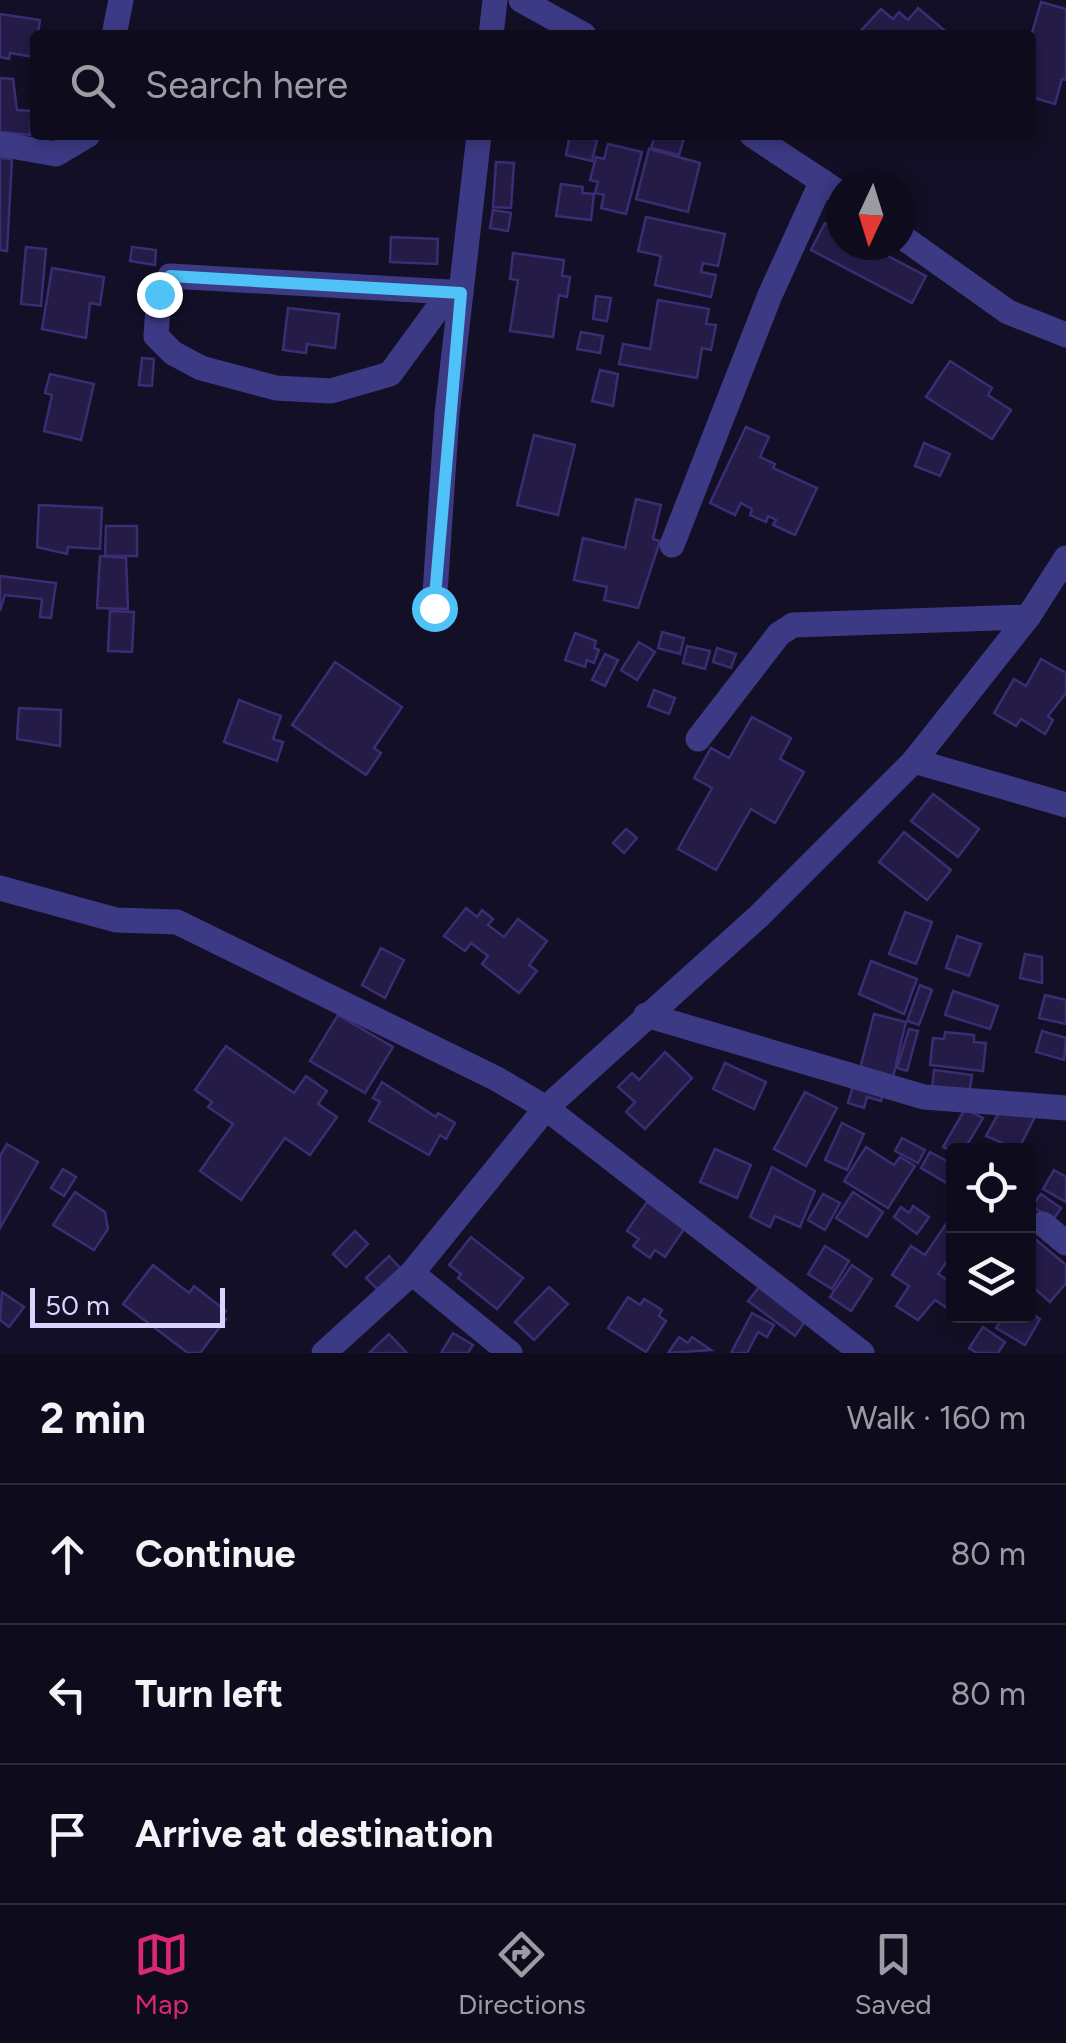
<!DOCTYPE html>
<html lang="en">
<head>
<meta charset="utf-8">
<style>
  :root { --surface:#0e0b1c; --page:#1c1929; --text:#f1f3f6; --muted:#9b9ba3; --line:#2e2b3b; --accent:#db2777 }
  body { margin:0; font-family:Figtree,sans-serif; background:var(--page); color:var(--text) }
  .controls { position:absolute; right:30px; bottom:30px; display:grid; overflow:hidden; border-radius:10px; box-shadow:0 5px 15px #0003 }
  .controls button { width:90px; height:90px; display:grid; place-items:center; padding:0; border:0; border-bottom:2px solid var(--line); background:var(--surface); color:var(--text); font:50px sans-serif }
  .compass { position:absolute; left:826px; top:170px; width:90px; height:90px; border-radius:50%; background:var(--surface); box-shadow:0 5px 15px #0003; rotate:184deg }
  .scale { position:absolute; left:30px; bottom:25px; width:195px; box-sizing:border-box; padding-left:10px; border:5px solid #d9d4ff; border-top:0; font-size:28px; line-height:35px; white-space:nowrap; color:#d9d4ff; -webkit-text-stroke:8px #130f26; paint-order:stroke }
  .stop { position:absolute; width:30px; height:30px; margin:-22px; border:8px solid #4fc3f7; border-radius:50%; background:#fff }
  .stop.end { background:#4fc3f7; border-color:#fff; box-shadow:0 2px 10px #0008 }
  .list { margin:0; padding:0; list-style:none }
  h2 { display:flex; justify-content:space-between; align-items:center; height:130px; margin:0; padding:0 40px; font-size:42px }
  h2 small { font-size:32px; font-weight:400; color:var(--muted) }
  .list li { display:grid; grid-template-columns:65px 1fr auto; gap:30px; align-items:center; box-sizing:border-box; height:140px; padding:0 40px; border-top:2px solid var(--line) }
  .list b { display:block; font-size:38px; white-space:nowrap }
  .list em { font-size:32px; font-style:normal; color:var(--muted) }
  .icon { flex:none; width:55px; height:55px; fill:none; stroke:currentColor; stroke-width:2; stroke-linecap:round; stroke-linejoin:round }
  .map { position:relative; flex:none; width:1066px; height:1353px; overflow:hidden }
  .search { position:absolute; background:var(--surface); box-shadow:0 5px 15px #0003; left:30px; right:30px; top:30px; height:110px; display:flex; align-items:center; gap:25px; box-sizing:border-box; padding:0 35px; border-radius:10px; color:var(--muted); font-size:38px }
  .sheet { height:550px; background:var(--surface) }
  nav { display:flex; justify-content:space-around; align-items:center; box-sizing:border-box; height:140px; border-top:2px solid var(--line); background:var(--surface); font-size:28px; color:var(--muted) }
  nav a { display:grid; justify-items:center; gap:5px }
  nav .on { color:var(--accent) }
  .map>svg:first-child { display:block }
  .building { fill:#241b47; stroke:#3b2d73; stroke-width:2.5 }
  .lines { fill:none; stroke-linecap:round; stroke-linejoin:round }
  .minor { stroke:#3d3a85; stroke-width:25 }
  .route { stroke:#4fc3f7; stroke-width:12 }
</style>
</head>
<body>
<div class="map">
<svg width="1066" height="1353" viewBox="0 0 1066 1353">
  <rect width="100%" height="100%" fill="#130f26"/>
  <g class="building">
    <polygon points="1041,2 1066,9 1066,80 1062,79 1055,104 1031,97 1031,36"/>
    <polygon points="918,8 950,35 857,35 881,9 893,19 899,12 908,20"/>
    <polygon points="0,14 40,20 34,57 10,53 9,59 0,57"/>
    <polygon points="0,78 13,79 17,110 32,111 30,135 0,132"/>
    <polygon points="570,135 597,140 592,161 566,155"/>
    <polygon points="655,135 685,135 679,155 651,148"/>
    <polygon points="608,144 642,152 626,214 601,208 604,195 595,193 598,182 590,180 596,157 604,159"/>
    <polygon points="649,149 700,163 688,212 636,199"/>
    <polygon points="0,158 12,159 7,251 0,250"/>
    <polygon points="496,162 514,163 511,208 493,207"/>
    <polygon points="561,184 583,187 582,193 594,194 591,220 556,216"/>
    <polygon points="493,210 511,213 508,231 490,228"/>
    <polygon points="646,217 725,234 718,266 703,263 701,272 716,275 711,297 655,285 661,256 638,251"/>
    <polygon points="825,223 841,232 841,245 867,245 926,276 912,303 811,250"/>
    <polygon points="391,237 438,239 437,264 390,262"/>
    <polygon points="26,247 46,249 41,306 21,304"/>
    <polygon points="132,247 156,250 155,265 130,261"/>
    <polygon points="513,253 564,260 562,276 570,277 567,297 559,295 553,337 510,331 518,280 510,279"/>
    <polygon points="52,268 104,277 100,305 90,303 86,338 42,329"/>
    <polygon points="596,296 611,298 607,321 593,319"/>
    <polygon points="658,300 709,309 706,324 716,325 711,350 702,348 697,378 619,364 623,344 650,349"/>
    <polygon points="288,308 339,314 335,348 307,344 306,353 283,350"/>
    <polygon points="581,332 603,336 600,353 577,349"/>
    <polygon points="142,358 154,359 152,386 139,385"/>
    <polygon points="950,361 992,388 988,395 1011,410 992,439 926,397"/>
    <polygon points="600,370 618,374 613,406 592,401"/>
    <polygon points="50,374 94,384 81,440 44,431 52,395 45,393"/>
    <polygon points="746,427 769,437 760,457 775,464 773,468 817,488 795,535 773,525 776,520 768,516 766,522 750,515 752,509 741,503 735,515 710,503"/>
    <polygon points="534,435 575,445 558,515 517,505"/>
    <polygon points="924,443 950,454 940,476 915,466"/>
    <polygon points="636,499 661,505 653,539 660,541 638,608 604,600 607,587 574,580 583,538 625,548"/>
    <polygon points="39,505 102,508 100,549 68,547 67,554 37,547"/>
    <polygon points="106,526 137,526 137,556 105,556"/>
    <polygon points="100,556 126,558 128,609 97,608"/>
    <polygon points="0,576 56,583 51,618 40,617 42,599 5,595 0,611"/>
    <polygon points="110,611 134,612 132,652 108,651"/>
    <polygon points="662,632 684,638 680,654 658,648"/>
    <polygon points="575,633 596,641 594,648 599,650 594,663 587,660 585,667 565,660"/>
    <polygon points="639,642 655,652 637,680 621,670"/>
    <polygon points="687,646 710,651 705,669 683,663"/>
    <polygon points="717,648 736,654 731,668 713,662"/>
    <polygon points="605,654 618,660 605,686 592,680"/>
    <polygon points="1041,659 1066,673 1066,693 1048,716 1053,720 1045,734 1021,719 1016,726 994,713 1014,679 1026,686"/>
    <polygon points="335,662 402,707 374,748 381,753 366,775 292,725"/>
    <polygon points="654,690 675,698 669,714 648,706"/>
    <polygon points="239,700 281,716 273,739 283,742 277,761 224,742"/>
    <polygon points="19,708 61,710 60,746 17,739"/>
    <polygon points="752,717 791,738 780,759 804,772 775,823 751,809 716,870 678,849 712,788 694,778 711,748 729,758"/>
    <polygon points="933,794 979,829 958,857 911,821"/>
    <polygon points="626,829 637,838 624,853 613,843"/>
    <polygon points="904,832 951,870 927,900 879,862"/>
    <polygon points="466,908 477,917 482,910 493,919 488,925 504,937 518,919 547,941 529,965 537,971 519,993 482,964 488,956 471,943 465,951 444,936"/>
    <polygon points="905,912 932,922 916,964 889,954"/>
    <polygon points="957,936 981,944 969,976 946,968"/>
    <polygon points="381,948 404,960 385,998 362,985"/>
    <polygon points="1025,954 1042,957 1042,983 1020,978"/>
    <polygon points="871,961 917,979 904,1014 859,994"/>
    <polygon points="920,985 932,990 919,1025 907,1021"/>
    <polygon points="953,991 998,1006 990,1029 945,1015"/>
    <polygon points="1045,995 1066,1000 1066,1024 1039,1018"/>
    <polygon points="874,1014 906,1022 893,1077 860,1069"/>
    <polygon points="338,1015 393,1047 365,1093 310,1061"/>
    <polygon points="909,1029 918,1031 907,1071 897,1068"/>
    <polygon points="1042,1031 1066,1038 1064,1060 1036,1052"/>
    <polygon points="945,1032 974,1035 974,1042 986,1043 983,1071 930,1065 933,1038 944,1039"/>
    <polygon points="226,1046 294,1093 306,1076 327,1091 318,1104 337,1117 310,1155 285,1138 241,1200 200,1171 233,1124 208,1107 212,1102 195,1090"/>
    <polygon points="665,1052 692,1078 645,1129 626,1112 635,1102 618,1087 632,1073 639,1080"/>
    <polygon points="725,1063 766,1082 754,1109 713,1089"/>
    <polygon points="934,1070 972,1075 969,1095 932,1090"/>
    <polygon points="382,1082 436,1117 438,1113 455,1123 446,1139 440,1135 429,1155 369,1121 380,1102 373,1098"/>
    <polygon points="853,1086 883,1095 881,1101 867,1097 864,1108 848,1103"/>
    <polygon points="805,1092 837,1108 806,1166 774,1149"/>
    <polygon points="1003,1105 1038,1111 1018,1150 986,1136"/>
    <polygon points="965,1109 983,1118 964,1150 954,1152 943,1147"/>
    <polygon points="842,1123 864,1134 847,1170 825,1160"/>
    <polygon points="902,1138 925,1150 918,1163 895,1151"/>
    <polygon points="7,1144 38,1162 0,1228 0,1156"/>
    <polygon points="866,1147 894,1165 900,1157 915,1166 888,1208 844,1181"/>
    <polygon points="715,1149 751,1165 737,1198 700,1182"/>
    <polygon points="930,1152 954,1165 950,1185 921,1168"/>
    <polygon points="772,1167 815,1191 800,1227 775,1216 770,1227 750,1217"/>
    <polygon points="63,1169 76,1177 64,1196 51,1188"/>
    <polygon points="1054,1170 1066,1177 1066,1202 1043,1189"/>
    <polygon points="75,1192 105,1212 108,1229 94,1250 53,1225"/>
    <polygon points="853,1192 883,1212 867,1237 836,1218"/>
    <polygon points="823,1194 840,1203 825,1230 808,1220"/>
    <polygon points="1041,1194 1061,1208 1053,1220 1032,1206"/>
    <polygon points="647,1202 684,1229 665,1257 655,1250 650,1258 633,1246 639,1239 627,1231"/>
    <polygon points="913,1206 929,1217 917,1234 894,1217 901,1207 909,1213"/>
    <polygon points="946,1224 954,1229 954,1251 938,1274 954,1284 954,1313 935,1300 918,1320 896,1306 909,1286 892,1275 911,1246 925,1255"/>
    <polygon points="355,1231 368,1244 346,1267 333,1254"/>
    <polygon points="1028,1233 1066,1265 1066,1283 1050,1302 1028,1283"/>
    <polygon points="471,1237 523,1278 497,1309 458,1278 461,1274 449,1265"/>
    <polygon points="825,1246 849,1261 832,1289 808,1274"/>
    <polygon points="389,1256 402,1270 380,1292 366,1278"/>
    <polygon points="153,1265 189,1293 194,1286 226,1311 222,1316 226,1319 200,1353 188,1353 123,1304"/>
    <polygon points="852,1265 872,1279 851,1311 830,1297"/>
    <polygon points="760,1286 806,1320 795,1336 748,1301"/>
    <polygon points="549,1287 568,1304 534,1340 515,1322"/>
    <polygon points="2,1292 24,1307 9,1327 0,1320"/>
    <polygon points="628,1297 640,1305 644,1299 662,1310 659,1316 666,1321 646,1352 608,1328"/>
    <polygon points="1028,1304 1034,1307 1030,1312 1040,1319 1025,1345 996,1328 1004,1316 1028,1316"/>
    <polygon points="752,1313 774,1325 767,1337 758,1332 747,1353 731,1353"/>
    <polygon points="983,1327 1005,1342 998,1353 977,1353 969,1348"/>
    <polygon points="453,1333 473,1345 468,1353 441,1353"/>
    <polygon points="389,1334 407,1353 369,1353"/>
    <polygon points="679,1337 688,1343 692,1337 711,1350 668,1353"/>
  </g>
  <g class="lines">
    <g class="minor">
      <polyline points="521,0 584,35"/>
      <polyline points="114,35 121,0"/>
      <polyline points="491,35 495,0"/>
      <polyline points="752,135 841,194"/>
      <polyline points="0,144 56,154 88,135"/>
      <polyline points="901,236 1008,312 1066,335"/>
      <polyline points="450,292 390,374 331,391 276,388 201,368 173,353 156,336 159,294 170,276 450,292 461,293"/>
      <polyline points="672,545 770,295 822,181"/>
      <polyline points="434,608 447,414 479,135"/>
      <polyline points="698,739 779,634 793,625 1028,617"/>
      <polyline points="914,761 1066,805"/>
      <polyline points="0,888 116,920 177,922 497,1079 546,1108 862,1353"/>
      <polyline points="646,1015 924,1097 1066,1108"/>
      <polyline points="1043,1224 1066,1243"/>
      <polyline points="412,1273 510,1353"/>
      <polyline points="324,1353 412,1273 546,1108 759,916 914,761 1028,617 1066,558"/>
    </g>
  </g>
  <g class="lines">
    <polyline class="route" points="159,294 170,276 461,293 434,608"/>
  </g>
</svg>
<div class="controls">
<button><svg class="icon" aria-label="locate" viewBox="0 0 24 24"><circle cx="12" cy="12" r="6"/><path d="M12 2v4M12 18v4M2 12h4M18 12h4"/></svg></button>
<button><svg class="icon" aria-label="layers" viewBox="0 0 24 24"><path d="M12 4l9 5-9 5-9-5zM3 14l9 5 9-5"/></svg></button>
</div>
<svg class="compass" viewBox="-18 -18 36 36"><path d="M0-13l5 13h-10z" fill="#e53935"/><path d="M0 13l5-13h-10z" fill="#9b9ba3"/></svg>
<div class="scale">50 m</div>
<div class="stop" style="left:434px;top:608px"></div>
<div class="stop end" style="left:159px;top:294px"></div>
<div class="search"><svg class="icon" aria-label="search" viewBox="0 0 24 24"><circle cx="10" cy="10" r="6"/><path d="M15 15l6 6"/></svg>Search here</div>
</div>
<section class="sheet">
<h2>2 min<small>Walk · 160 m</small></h2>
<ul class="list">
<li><svg class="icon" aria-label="ahead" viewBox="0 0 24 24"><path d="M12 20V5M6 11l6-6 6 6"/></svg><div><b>Continue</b></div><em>80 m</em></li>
<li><svg class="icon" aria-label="left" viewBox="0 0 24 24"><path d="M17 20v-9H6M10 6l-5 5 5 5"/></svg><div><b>Turn left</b></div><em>80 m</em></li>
<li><svg class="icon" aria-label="arrive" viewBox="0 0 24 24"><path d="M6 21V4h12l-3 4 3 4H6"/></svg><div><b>Arrive at destination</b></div></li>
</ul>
</section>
<nav>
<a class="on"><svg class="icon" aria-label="map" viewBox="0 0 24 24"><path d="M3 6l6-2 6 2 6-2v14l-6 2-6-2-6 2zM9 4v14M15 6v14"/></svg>Map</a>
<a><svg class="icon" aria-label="directions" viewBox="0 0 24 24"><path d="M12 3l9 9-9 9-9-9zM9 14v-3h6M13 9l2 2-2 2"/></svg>Directions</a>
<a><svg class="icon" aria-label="saved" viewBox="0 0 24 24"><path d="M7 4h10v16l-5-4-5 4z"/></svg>Saved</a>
</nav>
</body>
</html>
